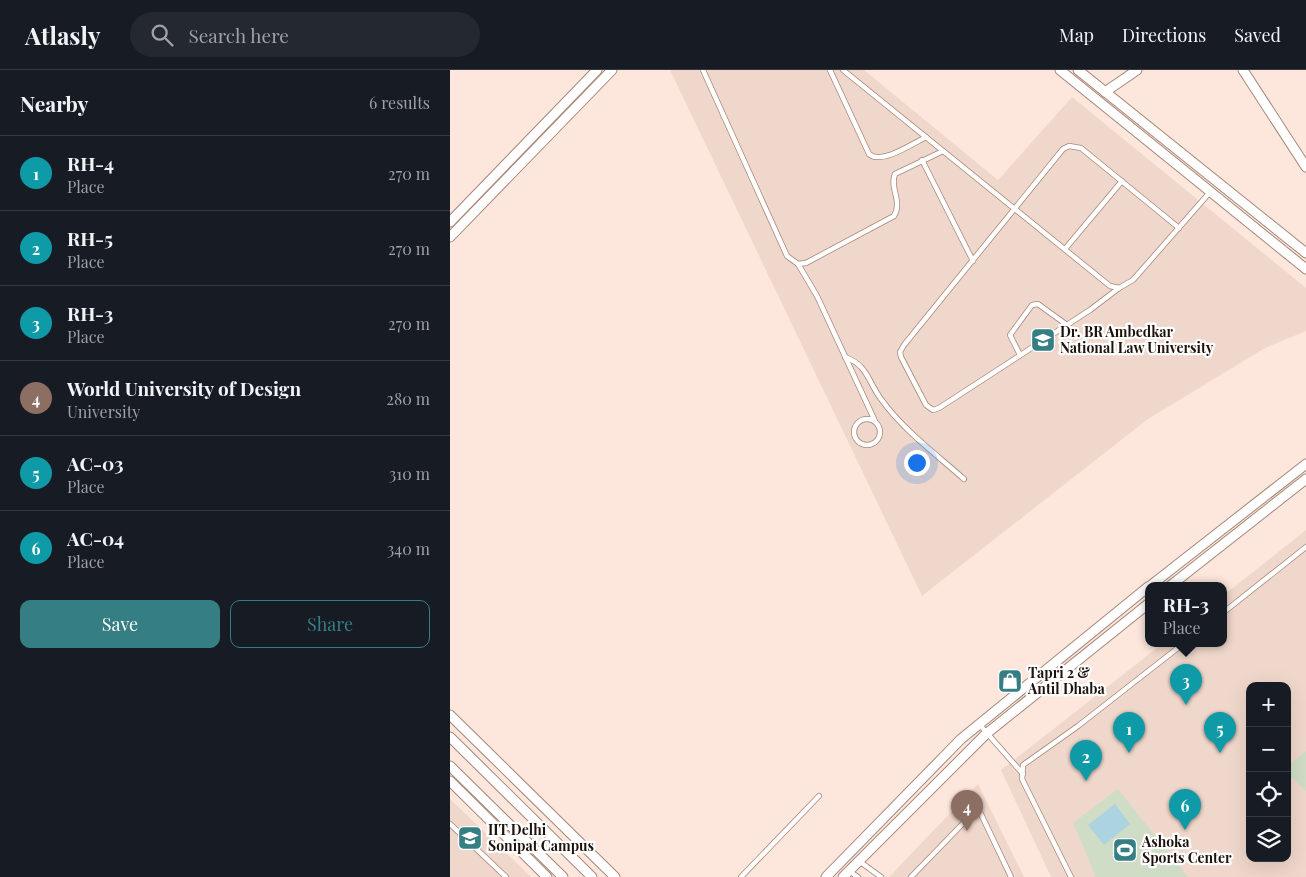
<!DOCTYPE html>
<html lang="en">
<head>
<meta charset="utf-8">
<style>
  :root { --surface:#171b24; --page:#242831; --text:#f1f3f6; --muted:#9ea1a6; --line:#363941; --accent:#357e83 }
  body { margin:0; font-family:"Playfair Display",serif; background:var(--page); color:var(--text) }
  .controls { position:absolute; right:15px; bottom:15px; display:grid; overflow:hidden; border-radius:10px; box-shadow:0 5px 20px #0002 }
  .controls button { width:45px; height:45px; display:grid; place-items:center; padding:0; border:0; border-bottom:1px solid var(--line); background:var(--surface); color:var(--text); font:25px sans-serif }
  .you { position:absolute; left:466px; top:392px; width:18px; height:18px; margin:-12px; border:4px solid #fff; border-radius:50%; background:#1a73e8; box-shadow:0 0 0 8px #1a73e833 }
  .badge { display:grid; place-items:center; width:32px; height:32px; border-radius:50%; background:var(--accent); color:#fff; font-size:16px; font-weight:700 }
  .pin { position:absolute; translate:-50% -41px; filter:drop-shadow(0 1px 2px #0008) }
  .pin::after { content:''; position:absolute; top:26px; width:18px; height:15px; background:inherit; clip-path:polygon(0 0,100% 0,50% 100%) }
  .popup { position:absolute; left:695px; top:512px; width:82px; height:65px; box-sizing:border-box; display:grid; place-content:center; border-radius:10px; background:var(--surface); filter:drop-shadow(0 1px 4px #0005); font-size:16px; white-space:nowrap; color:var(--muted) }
  .popup b { font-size:19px; color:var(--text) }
  .popup::after { content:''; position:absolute; left:50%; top:100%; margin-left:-10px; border:10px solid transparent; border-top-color:var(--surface) }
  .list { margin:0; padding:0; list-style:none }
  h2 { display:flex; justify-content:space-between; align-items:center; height:65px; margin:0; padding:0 20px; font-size:21px }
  h2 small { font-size:16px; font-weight:400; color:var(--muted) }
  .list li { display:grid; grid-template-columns:32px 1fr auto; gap:15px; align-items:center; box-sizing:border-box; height:75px; padding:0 20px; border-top:1px solid var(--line) }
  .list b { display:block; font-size:19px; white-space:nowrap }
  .list p { margin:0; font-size:16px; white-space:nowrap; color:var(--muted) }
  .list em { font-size:16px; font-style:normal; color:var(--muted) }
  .actions { display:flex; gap:10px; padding:15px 20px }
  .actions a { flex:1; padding:11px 0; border:1px solid var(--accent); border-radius:10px; text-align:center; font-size:18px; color:var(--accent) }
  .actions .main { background:var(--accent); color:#fff }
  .icon { flex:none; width:28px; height:28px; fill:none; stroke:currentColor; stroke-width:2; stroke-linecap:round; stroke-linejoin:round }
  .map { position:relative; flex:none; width:856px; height:807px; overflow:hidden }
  header { display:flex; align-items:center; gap:30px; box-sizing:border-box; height:70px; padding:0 25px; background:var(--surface); border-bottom:1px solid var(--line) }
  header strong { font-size:24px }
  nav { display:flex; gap:28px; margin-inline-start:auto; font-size:18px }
  .search { width:350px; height:45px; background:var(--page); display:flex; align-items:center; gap:12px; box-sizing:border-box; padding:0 18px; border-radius:28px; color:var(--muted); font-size:19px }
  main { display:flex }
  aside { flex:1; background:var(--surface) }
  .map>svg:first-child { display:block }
  .built { fill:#f0d7cb; fill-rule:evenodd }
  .green { fill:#d0ddc6 }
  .water { fill:#abd3e0 }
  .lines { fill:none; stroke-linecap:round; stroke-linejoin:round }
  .service-casing { stroke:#a78677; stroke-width:6 }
  .minor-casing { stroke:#a78677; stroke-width:11 }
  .service { stroke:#fff; stroke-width:4.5 }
  .minor { stroke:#fff; stroke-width:9 }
  .labels { text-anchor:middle; stroke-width:4.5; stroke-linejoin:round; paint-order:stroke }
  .poi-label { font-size:14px; font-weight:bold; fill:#1e120c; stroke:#fff; text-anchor:start }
</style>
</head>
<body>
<header>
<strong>Atlasly</strong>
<div class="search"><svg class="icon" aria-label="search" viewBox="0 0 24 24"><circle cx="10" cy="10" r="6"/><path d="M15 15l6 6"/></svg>Search here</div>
<nav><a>Map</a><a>Directions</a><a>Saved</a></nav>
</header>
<main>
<aside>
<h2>Nearby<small>6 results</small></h2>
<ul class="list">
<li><span class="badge" style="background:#0f9aa8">1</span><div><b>RH-4</b><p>Place</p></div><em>270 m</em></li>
<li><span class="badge" style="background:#0f9aa8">2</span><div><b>RH-5</b><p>Place</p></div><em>270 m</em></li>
<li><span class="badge" style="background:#0f9aa8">3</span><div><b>RH-3</b><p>Place</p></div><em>270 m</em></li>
<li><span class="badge" style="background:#8d6e63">4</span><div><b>World University of Design</b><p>University</p></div><em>280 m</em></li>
<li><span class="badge" style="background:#0f9aa8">5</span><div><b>AC-03</b><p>Place</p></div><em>310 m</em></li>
<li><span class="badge" style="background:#0f9aa8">6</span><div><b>AC-04</b><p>Place</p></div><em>340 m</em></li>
</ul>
<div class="actions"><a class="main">Save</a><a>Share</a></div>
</aside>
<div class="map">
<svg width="856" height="807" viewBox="0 0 856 807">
  <rect width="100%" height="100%" fill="#fde7dd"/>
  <g class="built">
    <polygon points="220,0 414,0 548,110 622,27 856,218 856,261 815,278 698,349 472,526"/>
    <path d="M856 460V807H601L551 700 712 574H774V525ZM800 616H837V788H800Z"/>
    <polygon points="528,714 574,807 439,807"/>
    <polygon points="0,729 81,807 0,807"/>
  </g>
  <g class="green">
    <polygon points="856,681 856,721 837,703 837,696"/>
    <polygon points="668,719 738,807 646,807 623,753"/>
  </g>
  <polygon class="water" points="665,734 680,754 654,775 638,755"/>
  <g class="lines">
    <defs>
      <g id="service">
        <path d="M253 0 337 186 348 194 356 193 444 146C453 131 439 118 445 104L493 81"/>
        <path d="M380 0 419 84C431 95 462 74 476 67"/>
        <polyline points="393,0 660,216 669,218 683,210 761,121"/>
        <polyline points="472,90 523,191"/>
        <polyline points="615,179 672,111"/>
        <polyline points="348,194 367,226 425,351"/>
        <polyline points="669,218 640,240 489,338 483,340 476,335 451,287 450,282 454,275 613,79 619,76 631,78 729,158"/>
        <polyline points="570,285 560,265 582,235 588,234 617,255"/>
        <path d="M395 287C418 295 418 312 431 329 453 360 486 384 514 409"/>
        <circle cx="417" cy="362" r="13"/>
        <polyline points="774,542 856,477"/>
        <polyline points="529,654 573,704"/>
        <polyline points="0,754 56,807"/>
        <polyline points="409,791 431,807"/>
        <polyline points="399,801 408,807"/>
        <polyline points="291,807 369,726"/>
        <polyline points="461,807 526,740 531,744 561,807"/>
        <polyline points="621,807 572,709 573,695 628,656 733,574"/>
      </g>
      <g id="minor">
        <polyline points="610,0 856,199"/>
        <polyline points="628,0 856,183"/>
        <polyline points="793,0 856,97"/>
        <polyline points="655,22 687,0"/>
        <polyline points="0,152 147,0"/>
        <polyline points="0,167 162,0"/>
        <polyline points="700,516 856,394"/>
        <polyline points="720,516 856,409"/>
        <polyline points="0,645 165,807"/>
        <polyline points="0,667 142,807"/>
        <polyline points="0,696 113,807"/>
        <polyline points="0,711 97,807"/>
        <polyline points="376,807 511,669 698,517"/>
        <polyline points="393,807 536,664 698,534"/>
      </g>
    </defs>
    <use href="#service" class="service-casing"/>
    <use href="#minor" class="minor-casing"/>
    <use href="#service" class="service"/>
    <use href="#minor" class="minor"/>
  </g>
  <defs>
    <symbol id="university-square" viewBox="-11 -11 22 22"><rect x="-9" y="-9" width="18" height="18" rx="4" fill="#357e83" stroke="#fff"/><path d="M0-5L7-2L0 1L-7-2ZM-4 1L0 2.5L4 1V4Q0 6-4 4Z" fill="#fff"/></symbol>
    <symbol id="shop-square" viewBox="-11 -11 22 22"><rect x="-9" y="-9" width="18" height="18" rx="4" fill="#357e83" stroke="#fff"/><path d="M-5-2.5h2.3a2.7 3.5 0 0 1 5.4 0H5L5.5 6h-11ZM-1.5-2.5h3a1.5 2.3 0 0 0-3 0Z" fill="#fff"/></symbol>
    <symbol id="stadium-square" viewBox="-11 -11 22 22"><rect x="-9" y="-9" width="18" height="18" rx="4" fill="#357e83" stroke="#fff"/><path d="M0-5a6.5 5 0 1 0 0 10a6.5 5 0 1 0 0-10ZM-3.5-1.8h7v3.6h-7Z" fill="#fff"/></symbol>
  </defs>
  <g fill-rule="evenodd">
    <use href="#university-square" x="579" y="256" width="28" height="28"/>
    <use href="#shop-square" x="546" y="597" width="28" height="28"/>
    <use href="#university-square" x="6" y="754" width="28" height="28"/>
    <use href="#stadium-square" x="661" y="766" width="28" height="28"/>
  </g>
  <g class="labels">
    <g class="poi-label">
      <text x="610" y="267">Dr. BR Ambedkar<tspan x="610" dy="16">National Law University</tspan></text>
      <text x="578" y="608">Tapri 2 &amp;<tspan x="578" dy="16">Antil Dhaba</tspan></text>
      <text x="38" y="765">IIT Delhi<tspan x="38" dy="16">Sonipat Campus</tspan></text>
      <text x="692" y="777">Ashoka<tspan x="692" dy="16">Sports Center</tspan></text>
    </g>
  </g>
</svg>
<div class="controls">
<button>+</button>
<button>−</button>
<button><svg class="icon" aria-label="locate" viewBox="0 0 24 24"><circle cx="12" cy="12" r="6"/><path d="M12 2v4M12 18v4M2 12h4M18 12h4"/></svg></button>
<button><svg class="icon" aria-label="layers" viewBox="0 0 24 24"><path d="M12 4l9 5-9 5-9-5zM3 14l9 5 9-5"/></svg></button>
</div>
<div class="you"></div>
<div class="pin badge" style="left:679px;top:683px;background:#0f9aa8">1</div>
<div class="pin badge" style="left:636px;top:711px;background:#0f9aa8">2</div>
<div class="pin badge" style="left:736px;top:635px;background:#0f9aa8">3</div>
<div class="popup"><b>RH-3</b>Place</div>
<div class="pin badge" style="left:517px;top:761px;background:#8d6e63">4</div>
<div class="pin badge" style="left:770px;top:683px;background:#0f9aa8">5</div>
<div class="pin badge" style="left:735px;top:760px;background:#0f9aa8">6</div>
</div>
</main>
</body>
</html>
